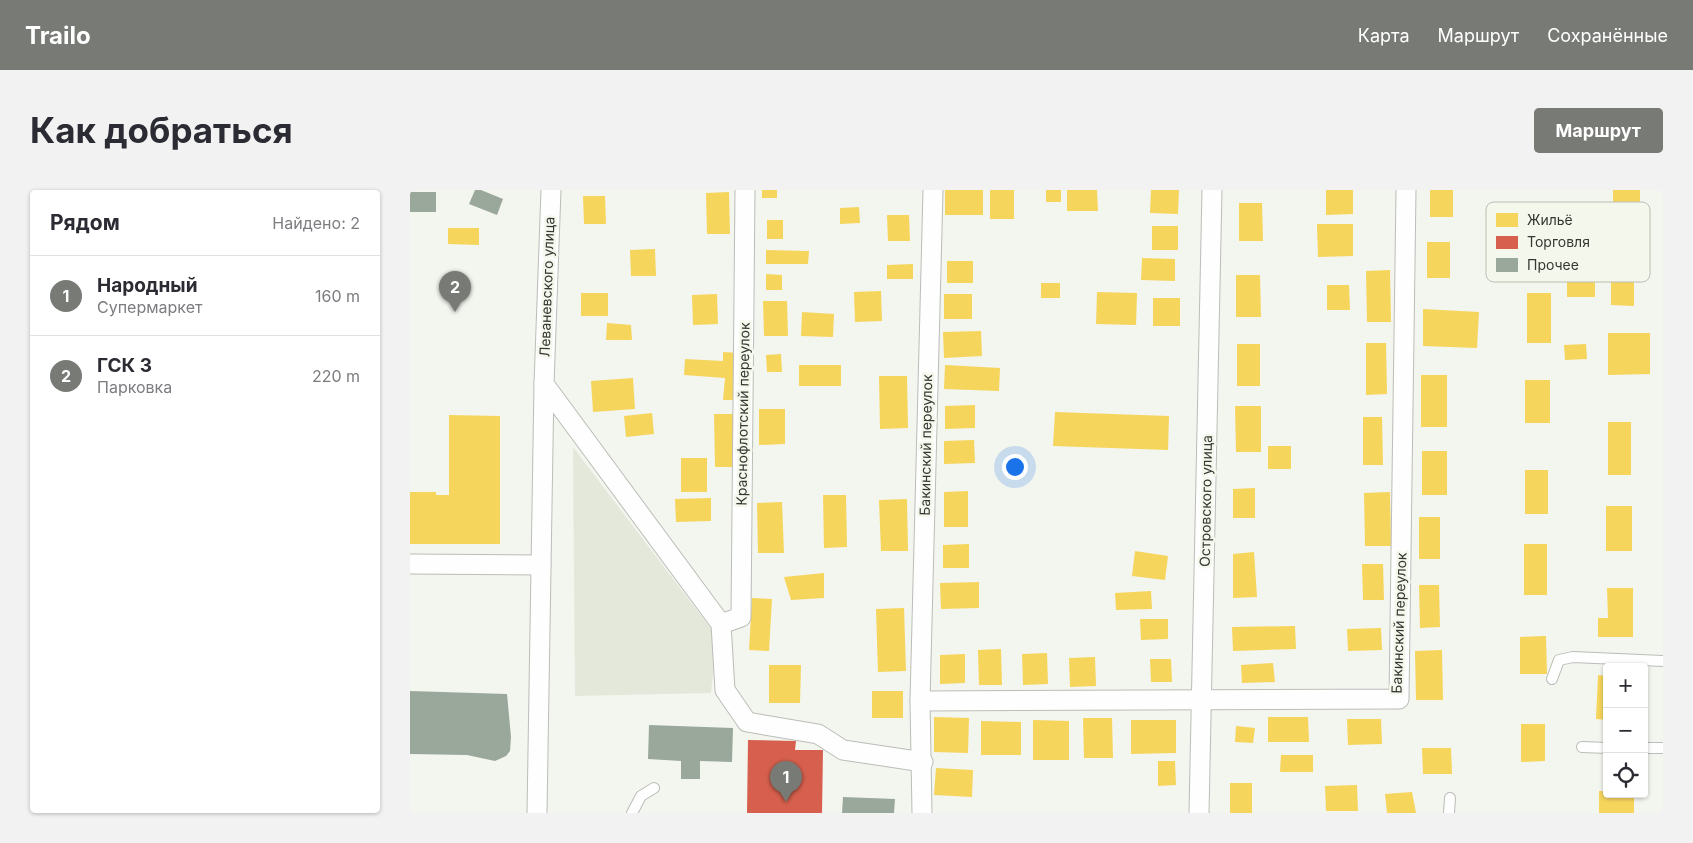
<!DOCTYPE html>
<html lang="ru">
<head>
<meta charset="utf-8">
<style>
  :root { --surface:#fff; --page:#f2f2f3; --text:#2b2b33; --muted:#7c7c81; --line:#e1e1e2; --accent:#787a75 }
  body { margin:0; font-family:Inter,sans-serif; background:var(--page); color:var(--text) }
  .controls { position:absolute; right:15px; bottom:15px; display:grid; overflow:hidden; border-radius:5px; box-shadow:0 1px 4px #0004 }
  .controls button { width:45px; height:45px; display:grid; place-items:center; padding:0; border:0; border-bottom:1px solid var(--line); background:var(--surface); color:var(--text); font:25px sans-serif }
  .you { position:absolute; left:604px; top:276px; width:18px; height:18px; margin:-12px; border:4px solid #fff; border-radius:50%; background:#1a73e8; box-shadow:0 0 0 8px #1a73e833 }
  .badge { display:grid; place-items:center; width:32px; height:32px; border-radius:50%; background:var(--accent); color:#fff; font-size:16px; font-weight:700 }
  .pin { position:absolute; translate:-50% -41px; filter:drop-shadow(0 1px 2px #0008) }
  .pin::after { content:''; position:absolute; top:26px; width:18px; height:15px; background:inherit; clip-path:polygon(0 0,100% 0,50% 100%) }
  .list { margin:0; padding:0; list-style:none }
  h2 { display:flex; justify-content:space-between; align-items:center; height:65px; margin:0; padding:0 20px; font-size:21px }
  h2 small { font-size:16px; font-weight:400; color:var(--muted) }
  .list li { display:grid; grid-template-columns:32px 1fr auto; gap:15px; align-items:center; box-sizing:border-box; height:80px; padding:0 20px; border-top:1px solid var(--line) }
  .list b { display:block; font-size:19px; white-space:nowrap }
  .list p { margin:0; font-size:16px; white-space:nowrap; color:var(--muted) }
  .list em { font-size:16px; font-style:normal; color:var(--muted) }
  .icon { flex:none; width:28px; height:28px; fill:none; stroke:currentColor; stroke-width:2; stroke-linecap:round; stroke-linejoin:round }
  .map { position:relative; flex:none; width:1253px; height:623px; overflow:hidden; border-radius:5px }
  header { display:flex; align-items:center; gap:30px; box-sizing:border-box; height:70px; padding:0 25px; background:var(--accent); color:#fff }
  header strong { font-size:24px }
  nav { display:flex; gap:28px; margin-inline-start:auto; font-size:18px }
  .intro { display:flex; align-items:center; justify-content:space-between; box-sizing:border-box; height:120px; padding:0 30px }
  h1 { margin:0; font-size:35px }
  .button { padding:12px 22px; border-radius:5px; background:var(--accent); color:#fff; font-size:18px; font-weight:700 }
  main { display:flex; gap:30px; padding:0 30px }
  aside { flex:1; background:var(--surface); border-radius:5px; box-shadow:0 1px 4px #0004 }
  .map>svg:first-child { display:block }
  .built { fill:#e4e8db }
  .homes { fill:#f6d55c }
  .shops { fill:#d6604d }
  .building { fill:#99a89b }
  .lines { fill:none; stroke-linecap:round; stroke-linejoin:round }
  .service-casing { stroke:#bbbdb8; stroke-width:12 }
  .minor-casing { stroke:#bbbdb8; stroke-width:21 }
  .service { stroke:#fdfefd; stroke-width:10 }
  .minor { stroke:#fdfefd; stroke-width:19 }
  .labels { text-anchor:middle; stroke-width:5; stroke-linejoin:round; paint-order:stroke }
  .street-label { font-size:14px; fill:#363733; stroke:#f4f8ec }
  .key { fill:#f4f8ec; stroke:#bbbeb4; stroke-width:1 }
  .key-label { font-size:14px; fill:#363733 }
</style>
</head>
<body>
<header>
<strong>Trailo</strong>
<nav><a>Карта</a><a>Маршрут</a><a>Сохранённые</a></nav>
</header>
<div class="intro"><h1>Как добраться</h1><a class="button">Маршрут</a></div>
<main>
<aside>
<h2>Рядом<small>Найдено: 2</small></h2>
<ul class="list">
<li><span class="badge">1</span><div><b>Народный</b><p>Супермаркет</p></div><em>160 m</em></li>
<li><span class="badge">2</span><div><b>ГСК 3</b><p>Парковка</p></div><em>220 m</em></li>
</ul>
</aside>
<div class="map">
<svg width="1253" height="623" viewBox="0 0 1253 623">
  <rect width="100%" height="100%" fill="#f3f5ef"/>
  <polygon class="built" points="163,257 301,439 305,462 301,503 165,506"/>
  <g class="homes">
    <rect x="352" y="0" width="15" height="8"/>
    <rect x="535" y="0" width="38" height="25"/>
    <rect x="580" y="0" width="24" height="29"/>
    <rect x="636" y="0" width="15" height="12"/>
    <polygon points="657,0 687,0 688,21 657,21"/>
    <polygon points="741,0 769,0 768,24 740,23"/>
    <polygon points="916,0 943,0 943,24 916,25"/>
    <rect x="1020" y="0" width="23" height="27"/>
    <rect x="1203" y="0" width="27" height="18"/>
    <polygon points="319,2 320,44 297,44 296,3"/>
    <polygon points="173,6 195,6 196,34 174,34"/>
    <polygon points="1120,12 1149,14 1147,64 1118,62"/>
    <polygon points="829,13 852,13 853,51 829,51"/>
    <polygon points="449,17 450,33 430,34 430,18"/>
    <polygon points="477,25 499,25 500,51 478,51"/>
    <rect x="357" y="30" width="16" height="19"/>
    <polygon points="907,34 943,34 943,66 908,67"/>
    <rect x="742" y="36" width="26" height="24"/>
    <polygon points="38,38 69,38 69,55 38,54"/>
    <rect x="1017" y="52" width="23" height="36"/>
    <polygon points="245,59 246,86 221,86 220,60"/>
    <polygon points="1201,59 1224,60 1224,116 1201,115"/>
    <polygon points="356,60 399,61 398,74 356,74"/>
    <polygon points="732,68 765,69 765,91 731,90"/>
    <rect x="537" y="71" width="26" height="22"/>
    <polygon points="503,74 503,89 477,89 477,75"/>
    <polygon points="980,80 981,132 957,132 956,81"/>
    <rect x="1157" y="81" width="28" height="26"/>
    <polygon points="356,84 372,85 372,100 356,100"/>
    <polygon points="826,85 850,85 851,127 826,127"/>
    <rect x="631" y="93" width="19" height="15"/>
    <polygon points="917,95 939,95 940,120 917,120"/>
    <polygon points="471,101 472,131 445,132 444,102"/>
    <polygon points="687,102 727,103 726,135 686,134"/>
    <rect x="171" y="103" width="27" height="23"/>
    <rect x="1117" y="103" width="24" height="50"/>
    <polygon points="307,104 308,134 283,135 282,105"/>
    <rect x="534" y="104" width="28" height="25"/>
    <rect x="743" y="108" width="27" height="28"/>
    <polygon points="353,111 377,111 378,146 354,146"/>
    <polygon points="1013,119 1069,122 1067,158 1013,156"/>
    <polygon points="392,122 424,124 423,147 391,146"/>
    <polygon points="197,133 221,135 222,150 196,150"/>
    <polygon points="571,141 572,166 534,168 533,142"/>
    <polygon points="1198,143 1240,143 1240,184 1198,185"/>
    <polygon points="956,153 976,153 977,204 956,205"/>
    <rect x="827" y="154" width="23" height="42"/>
    <polygon points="1176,154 1177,169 1155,170 1154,155"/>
    <polygon points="313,162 329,163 326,210 313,210 315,188 274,185 275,169 313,171"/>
    <polygon points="371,164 372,182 357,182 356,165"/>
    <rect x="389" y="175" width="42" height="21"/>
    <polygon points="535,175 590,178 589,201 534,199"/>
    <rect x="1011" y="185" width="26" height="52"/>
    <polygon points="469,186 497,186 498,238 470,239"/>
    <polygon points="223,188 225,219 183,222 181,191"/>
    <rect x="1115" y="190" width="25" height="43"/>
    <polygon points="565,215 565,238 535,239 535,216"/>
    <polygon points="825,216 851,216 851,262 826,262"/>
    <polygon points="349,219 375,219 375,254 349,255"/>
    <polygon points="645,222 759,226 758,260 643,256"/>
    <polygon points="242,223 244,244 216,247 214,226"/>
    <polygon points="304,224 323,224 324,277 305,277"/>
    <polygon points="39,225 90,226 90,354 0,354 0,302 26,302 26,305 39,305"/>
    <polygon points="953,227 972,227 973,275 953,275"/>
    <rect x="1198" y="232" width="23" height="53"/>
    <polygon points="564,250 565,273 534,274 534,251"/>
    <rect x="858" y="256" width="23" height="23"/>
    <rect x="1012" y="261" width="25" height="44"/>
    <rect x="271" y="268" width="26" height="34"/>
    <rect x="1115" y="280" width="23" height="44"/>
    <polygon points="845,298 845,328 823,328 823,299"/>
    <polygon points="558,301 558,337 534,337 534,302"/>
    <polygon points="980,302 981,356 955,356 954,303"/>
    <polygon points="413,305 436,305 437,357 414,358"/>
    <polygon points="301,308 301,331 266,332 265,309"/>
    <polygon points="497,309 498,361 471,361 469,310"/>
    <polygon points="372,312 374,363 348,363 347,313"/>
    <rect x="1196" y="316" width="26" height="45"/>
    <rect x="1009" y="327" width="21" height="42"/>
    <polygon points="559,354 559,378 533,378 533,355"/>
    <rect x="1114" y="354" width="23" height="51"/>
    <polygon points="725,361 758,366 755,390 722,386"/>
    <polygon points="844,362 847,407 823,408 823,364"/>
    <polygon points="952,374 973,374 974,410 953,410"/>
    <polygon points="414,383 414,408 381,410 374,387"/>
    <polygon points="569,392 569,418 531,419 530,393"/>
    <polygon points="1009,395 1029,395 1030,437 1010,438"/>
    <polygon points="1197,398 1223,398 1223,447 1188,447 1188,428 1198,428"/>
    <polygon points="741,401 742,419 706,420 705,403"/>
    <polygon points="342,408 362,409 359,461 339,460"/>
    <polygon points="494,418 496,481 468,482 466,419"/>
    <polygon points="730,429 758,429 758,449 731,450"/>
    <polygon points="885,436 886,459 823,461 822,437"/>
    <polygon points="971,438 972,460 938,461 937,439"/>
    <polygon points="1136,446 1137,484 1110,484 1110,447"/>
    <polygon points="591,459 592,495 569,495 568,460"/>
    <polygon points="1032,460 1033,510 1006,510 1005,461"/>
    <polygon points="637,463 638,494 613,495 612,464"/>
    <polygon points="555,464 555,493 530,494 530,465"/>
    <polygon points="685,467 686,496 660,497 659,468"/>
    <polygon points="740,469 761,469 762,492 741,492"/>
    <polygon points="863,473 865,492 832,493 831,475"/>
    <polygon points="359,475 391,475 390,513 359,513"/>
    <polygon points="1188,485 1197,486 1197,530 1186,529"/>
    <rect x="462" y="501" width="31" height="27"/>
    <polygon points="524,527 559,528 558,563 524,562"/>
    <polygon points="858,527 898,527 899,552 858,552"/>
    <polygon points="673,528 702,528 703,568 674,568"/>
    <polygon points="937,529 971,529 972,554 938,555"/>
    <polygon points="623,530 659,531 659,570 623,570"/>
    <polygon points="721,530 766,530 766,563 721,564"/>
    <polygon points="571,531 611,532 611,565 571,565"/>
    <polygon points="1111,534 1135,534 1135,571 1111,572"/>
    <polygon points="826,536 845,538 843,553 825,552"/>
    <polygon points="1012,558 1041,558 1042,584 1013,584"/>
    <polygon points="871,565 903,565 903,582 870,582"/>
    <polygon points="748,571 765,571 766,595 748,596"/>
    <polygon points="526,578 563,580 562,607 524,605"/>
    <rect x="820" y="593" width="22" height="30"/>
    <polygon points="947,595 948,621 916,621 915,596"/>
    <polygon points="1189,601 1197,601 1197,604 1224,604 1224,623 1189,623"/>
    <polygon points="1002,602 1006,623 977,623 975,604"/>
  </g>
  <polygon class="shops" points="338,550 386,551 385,560 413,560 412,623 337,623"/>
  <g class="building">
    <polygon points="65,0 71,0 93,9 87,25 59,14"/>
    <rect x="0" y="2" width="26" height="20"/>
    <polygon points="0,501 97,504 101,547 100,561 96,566 85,571 57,565 0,564"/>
    <polygon points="239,535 323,538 322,572 290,571 290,589 271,589 271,571 238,569"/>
    <polygon points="433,607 485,609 484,623 432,623"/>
  </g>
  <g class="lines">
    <defs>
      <g id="service">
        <polyline points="1142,489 1149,470 1163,467 1253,471"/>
        <polyline points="1172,557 1197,558"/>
        <polyline points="1234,558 1253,558"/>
        <polyline points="222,623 231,606 244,598"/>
        <polyline points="1039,623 1040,608"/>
      </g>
      <g id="minor">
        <polyline points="134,194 311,434 315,500 337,532 408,544 433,560 513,572"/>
        <polyline points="0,374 131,375"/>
        <polyline points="311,434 331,427 335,0"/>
        <polyline points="510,511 989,509 996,0"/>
        <polyline points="127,623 134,194 141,0"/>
        <polyline points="512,623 510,511 523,0"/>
        <polyline points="789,623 802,0"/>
      </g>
    </defs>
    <use href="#service" class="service-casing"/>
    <use href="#minor" class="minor-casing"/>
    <use href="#service" class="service"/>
    <use href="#minor" class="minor"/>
  </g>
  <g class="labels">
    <g class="street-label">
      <text transform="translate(137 97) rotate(-88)" y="5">Леваневского улица</text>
      <text transform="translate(333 224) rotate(-89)" y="5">Краснофлотский переулок</text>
      <text transform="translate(516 255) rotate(-89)" y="5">Бакинский переулок</text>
      <text transform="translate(796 311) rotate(-89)" y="5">Островского улица</text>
      <text transform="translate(989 433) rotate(-88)" y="5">Бакинский переулок</text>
    </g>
  </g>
  <rect x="1076" y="12" width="164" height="80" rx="8" class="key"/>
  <rect x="1086" y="23" width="22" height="14" fill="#f6d55c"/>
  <rect x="1086" y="46" width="22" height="13" fill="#d6604d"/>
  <rect x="1086" y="68" width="22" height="14" fill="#99a89b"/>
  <g class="key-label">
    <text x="1117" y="35">Жильё</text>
    <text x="1117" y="57">Торговля</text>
    <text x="1117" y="80">Прочее</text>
  </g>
</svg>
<div class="controls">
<button>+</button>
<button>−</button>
<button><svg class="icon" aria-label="locate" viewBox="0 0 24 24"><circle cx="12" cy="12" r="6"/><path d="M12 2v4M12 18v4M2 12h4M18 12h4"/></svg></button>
</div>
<div class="you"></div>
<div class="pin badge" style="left:376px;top:612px">1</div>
<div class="pin badge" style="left:45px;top:122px">2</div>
</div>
</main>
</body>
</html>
